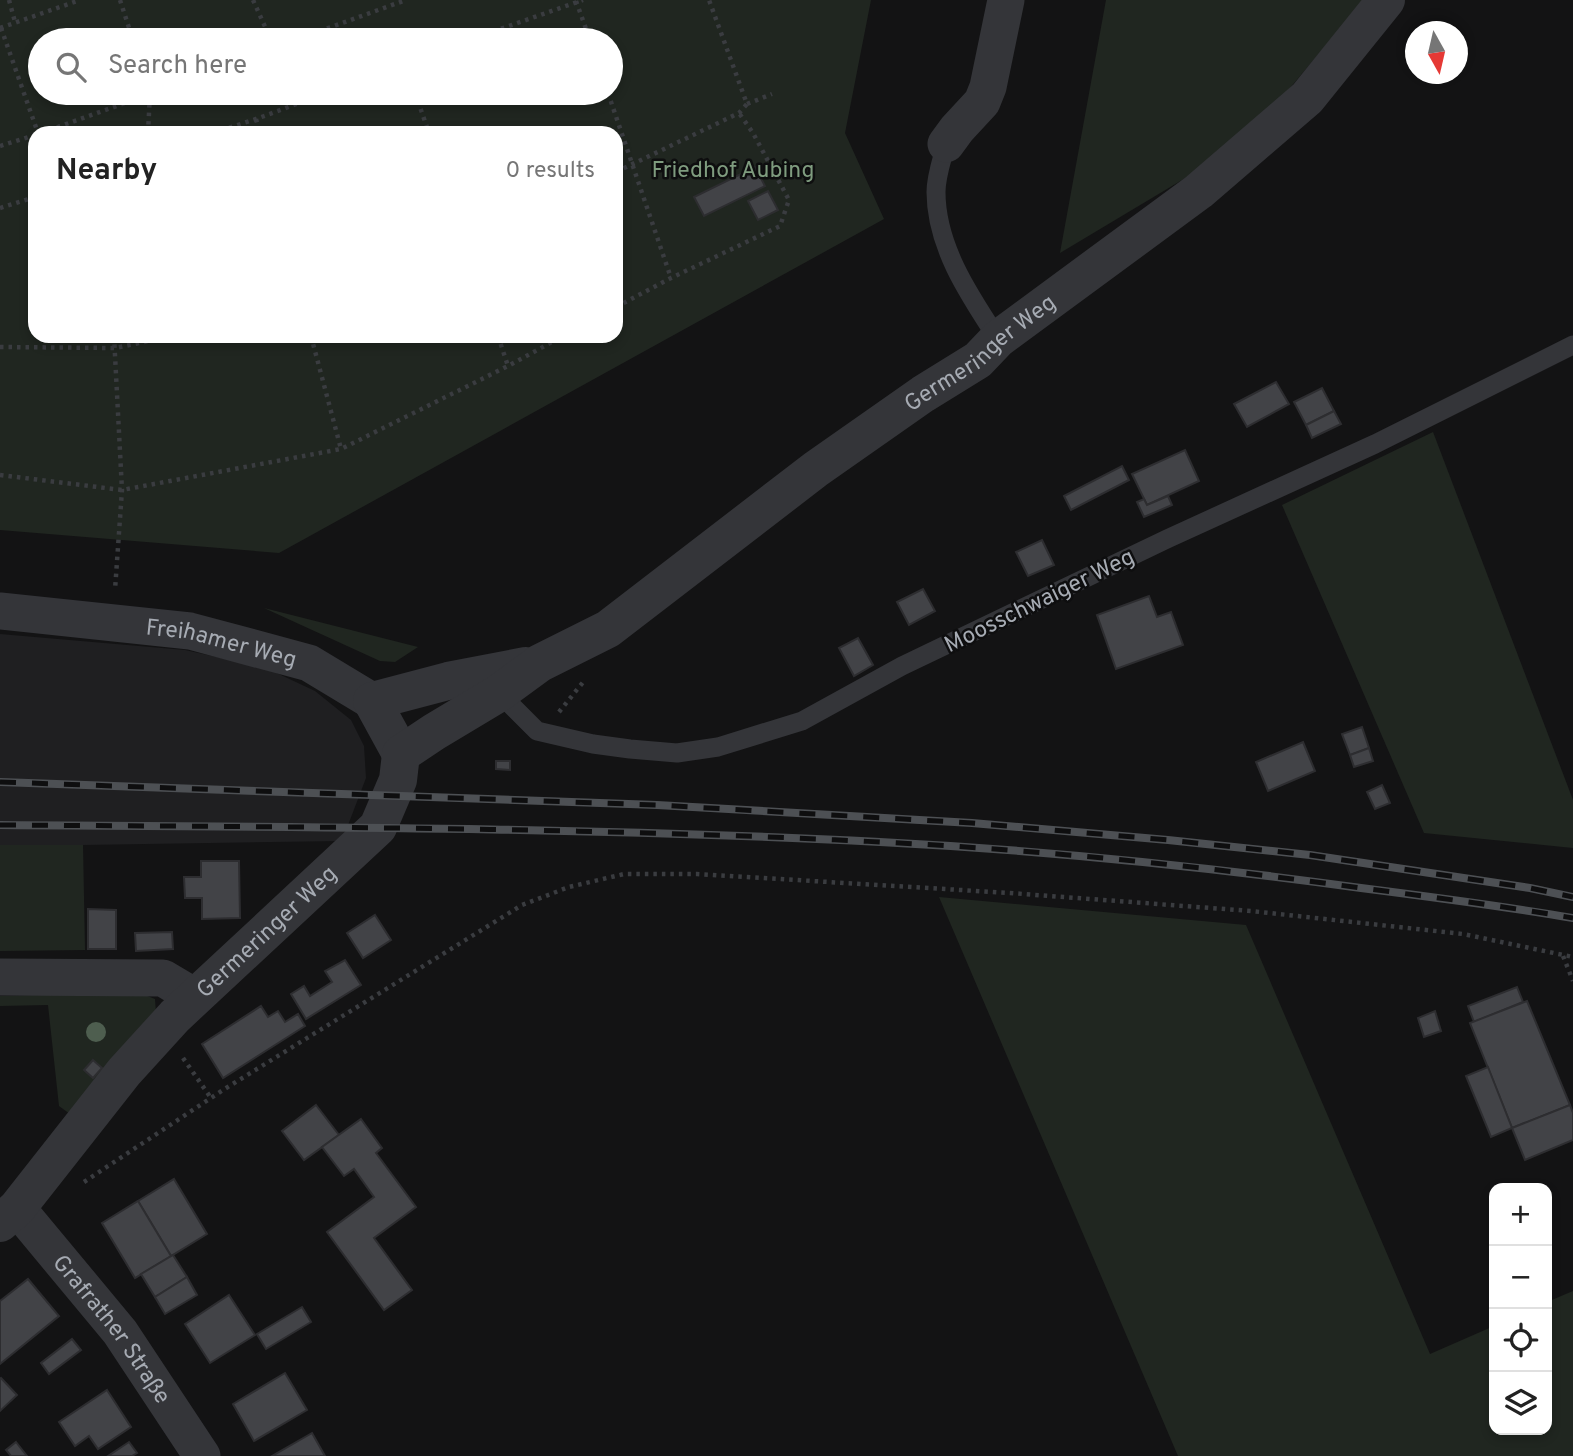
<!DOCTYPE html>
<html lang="en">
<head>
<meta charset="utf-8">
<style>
  :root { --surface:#fff; --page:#f6f6f6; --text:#222; --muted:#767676; --line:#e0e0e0 }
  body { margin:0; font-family:Overpass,sans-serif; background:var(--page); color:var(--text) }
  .controls { position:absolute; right:21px; bottom:21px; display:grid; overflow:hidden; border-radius:14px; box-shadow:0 4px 10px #0003 }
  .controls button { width:63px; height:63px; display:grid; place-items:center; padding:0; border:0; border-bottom:2px solid var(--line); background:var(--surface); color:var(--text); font:35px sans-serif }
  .compass { position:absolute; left:1405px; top:21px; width:63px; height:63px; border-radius:50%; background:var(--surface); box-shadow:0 4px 10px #0003; rotate:172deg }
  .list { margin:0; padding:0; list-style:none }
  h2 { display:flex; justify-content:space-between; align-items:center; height:91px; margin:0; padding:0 28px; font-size:30px }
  h2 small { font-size:23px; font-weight:400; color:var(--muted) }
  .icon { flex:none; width:38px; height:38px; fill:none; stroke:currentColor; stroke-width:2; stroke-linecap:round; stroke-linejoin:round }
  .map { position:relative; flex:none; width:1573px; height:1456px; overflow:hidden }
  .search { position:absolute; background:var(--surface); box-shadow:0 4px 10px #0003; left:28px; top:28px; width:595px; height:77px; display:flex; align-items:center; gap:18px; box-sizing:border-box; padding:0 24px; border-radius:38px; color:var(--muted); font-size:26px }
  .panel { position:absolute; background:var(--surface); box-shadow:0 4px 10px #0003; left:28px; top:126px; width:595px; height:217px; border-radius:21px }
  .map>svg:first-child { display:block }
  .built { fill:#1f1f21 }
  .green { fill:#202620; fill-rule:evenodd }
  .building { fill:#424347; stroke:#2d2d30; stroke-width:2 }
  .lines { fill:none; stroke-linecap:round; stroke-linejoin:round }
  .path { stroke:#3a3c40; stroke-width:4.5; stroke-dasharray:3.5 5; stroke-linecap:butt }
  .service { stroke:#343539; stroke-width:19 }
  .minor { stroke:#343539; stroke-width:37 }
  .tertiary { stroke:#343539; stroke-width:38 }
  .rail-casing { stroke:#4d5054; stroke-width:8 }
  .rail { stroke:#0e0e0f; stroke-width:5; stroke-dasharray:16; stroke-linecap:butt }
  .tree { fill:#4e5e4f }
  .labels { text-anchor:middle; stroke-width:5; stroke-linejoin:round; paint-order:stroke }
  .park-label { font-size:23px; fill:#7f9c7f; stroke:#0e0e0f }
  .street-label { font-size:23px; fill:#a6abb3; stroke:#0e0e0f }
</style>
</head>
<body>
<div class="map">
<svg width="1573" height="1456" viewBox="0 0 1573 1456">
  <rect width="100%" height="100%" fill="#131314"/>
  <polygon class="built" points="0,634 185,650 266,668 315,691 351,720 364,746 366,778 342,841 83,845 0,845"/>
  <g class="green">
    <path d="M0 0H871L845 133 884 219 279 553 0 530ZM40 40H611V93H40ZM35 133H616V336H35Z"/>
    <polygon points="1106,0 1364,0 1264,119 1187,177 1060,253"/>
    <polygon points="1433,432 1573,800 1573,848 1424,833 1282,505"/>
    <polygon points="264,608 418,647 395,662 380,661"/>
    <polygon points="0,845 83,845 85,950 0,951"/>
    <polygon points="939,897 1246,925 1430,1354 1494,1326 1494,1430 1547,1430 1547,1302 1573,1291 1573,1456 1178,1456"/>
    <polygon points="140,993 155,999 156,1013 70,1114 59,1106 48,1005 0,1006 0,996"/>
  </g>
  <g class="building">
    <polygon points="755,167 765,186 704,216 694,197"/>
    <polygon points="768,191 778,210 758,220 748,201"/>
    <polygon points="1276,382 1289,404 1247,427 1234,404"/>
    <polygon points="1322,388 1334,411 1306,425 1294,402"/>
    <polygon points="1334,411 1341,424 1312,438 1306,425"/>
    <polygon points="1185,450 1199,481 1147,505 1132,474"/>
    <polygon points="1122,466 1129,480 1071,510 1064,496"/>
    <polygon points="1168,496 1172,505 1144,517 1137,502 1144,499 1147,505"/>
    <polygon points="1042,540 1054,565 1028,576 1016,552"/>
    <polygon points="923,589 935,611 909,625 897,602"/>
    <polygon points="1149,596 1157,617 1171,612 1183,645 1116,669 1097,615"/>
    <polygon points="858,638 873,665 854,676 839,648"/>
    <polygon points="1362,727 1369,748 1350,755 1342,734"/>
    <polygon points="1303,742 1315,771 1268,791 1256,762"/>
    <polygon points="1369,748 1373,761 1354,767 1350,755"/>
    <polygon points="496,761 510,761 510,770 496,769"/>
    <polygon points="1382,785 1390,803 1375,809 1367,792"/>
    <polygon points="201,861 239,861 240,918 202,919 202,898 185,898 184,877 201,877"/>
    <polygon points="88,909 116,910 116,949 88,949"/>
    <polygon points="375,915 391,940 363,958 347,933"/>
    <polygon points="172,932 173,949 136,951 135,933"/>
    <polygon points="345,960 361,985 306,1019 291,994 304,986 310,996 332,982 325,971"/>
    <polygon points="1517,987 1523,1002 1474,1022 1468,1006"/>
    <polygon points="1527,1001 1570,1105 1512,1128 1470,1023"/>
    <polygon points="261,1006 268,1017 278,1011 285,1022 298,1014 305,1026 223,1078 202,1044"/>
    <polygon points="1435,1011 1441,1031 1424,1037 1418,1018"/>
    <polygon points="93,1060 102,1068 93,1078 84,1070"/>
    <polygon points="1488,1067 1512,1128 1491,1137 1466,1076"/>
    <polygon points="316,1105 339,1135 304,1160 282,1131"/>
    <polygon points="1570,1105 1573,1113 1573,1140 1525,1160 1512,1128"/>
    <polygon points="361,1119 382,1148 376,1153 416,1207 374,1238 412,1290 384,1310 327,1232 374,1197 354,1169 344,1176 322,1147"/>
    <polygon points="174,1179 207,1234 171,1256 138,1201"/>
    <polygon points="138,1201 171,1256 135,1278 102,1223"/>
    <polygon points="173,1255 187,1277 155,1297 141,1274"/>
    <polygon points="187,1277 197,1295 165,1314 155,1297"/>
    <polygon points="28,1279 59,1316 0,1364 0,1301"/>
    <polygon points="229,1295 255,1335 210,1363 185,1324"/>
    <polygon points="302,1307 311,1322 266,1349 257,1334"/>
    <polygon points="72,1339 81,1350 49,1374 41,1363"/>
    <polygon points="285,1373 307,1410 254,1441 233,1404"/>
    <polygon points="1,1378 17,1395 0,1411 0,1379"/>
    <polygon points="107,1390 131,1427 98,1449 89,1436 75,1446 59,1422"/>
    <polygon points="312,1433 325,1456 272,1456"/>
    <polygon points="16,1442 27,1456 11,1456 6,1450"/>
    <polygon points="129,1442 137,1453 132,1456 108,1456"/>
  </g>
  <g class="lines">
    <g class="path">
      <polyline points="9,0 15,22"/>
      <polyline points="120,0 133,40"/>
      <polyline points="253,0 271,40"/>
      <polyline points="576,1 590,40"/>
      <polyline points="0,28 80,0"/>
      <polyline points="1,28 38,133"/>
      <polyline points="295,40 406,0"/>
      <polyline points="469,40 583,0"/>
      <polyline points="415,93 429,133"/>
      <polyline points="608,93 671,278"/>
      <polyline points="747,104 772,94"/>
      <polyline points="256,119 260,133"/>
      <polyline points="41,133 153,93"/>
      <polyline points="148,133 150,93"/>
      <polyline points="213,133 256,119 326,93"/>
      <polyline points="0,146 35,135"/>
      <polyline points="616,172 739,113 747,104 709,0"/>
      <polyline points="0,208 35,197"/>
      <polyline points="616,307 671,278 780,226 789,200 753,133 739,113"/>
      <polyline points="114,336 122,490 115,590"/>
      <polyline points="311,336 341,449"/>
      <polyline points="498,336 508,366"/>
      <polyline points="0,347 115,348 173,336"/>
      <polyline points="0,475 122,490 341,449 508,366 563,336"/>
      <polyline points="559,712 584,681"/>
      <polyline points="1563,956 1573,981"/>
      <polyline points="183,1058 211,1098"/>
      <polyline points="84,1182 223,1090 522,905 569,887 624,874 697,874 1010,893 1251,911 1463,934 1573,957"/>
    </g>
    <g class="service">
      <path d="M946 144C942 160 936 176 936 192 936 246 969 295 998 339"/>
      <polyline points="499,693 537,731 593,744 630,749 677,753 718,747 802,721 902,666 1167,539 1375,444 1573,345"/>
    </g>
    <g class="minor">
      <polyline points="946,144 957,129 982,102 988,87 1006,0"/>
      <path id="s1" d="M0 611 190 631 309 663 372 701"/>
      <polyline points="0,977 163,978 195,997"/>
      <path id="s2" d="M17 1208 120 1332 202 1456"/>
    </g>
    <g class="tertiary">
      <polyline points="401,754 372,701 448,681 526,666"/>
      <path id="s3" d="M0 1223 17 1208 124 1072 175 1016 378 827 398 780 401 754 434 732 499 693 540 663 608 629 816 469 923 394 978 360 998 339 1199 191 1307 98 1386 0"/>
    </g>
    <defs>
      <g id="rail">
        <polyline points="0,782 657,805 972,823 1168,840 1310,855 1530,888 1573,897"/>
        <path d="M0 825C293 827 587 827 880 842 1041 850 1201 866 1361 888 1432 897 1503 906 1573 918"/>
      </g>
    </defs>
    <use href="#rail" class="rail-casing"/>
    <use href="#rail" class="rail"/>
  </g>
  <circle class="tree" cx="96" cy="1032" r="10"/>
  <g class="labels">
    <g class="park-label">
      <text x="733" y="177">Friedhof Aubing</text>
    </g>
    <g class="street-label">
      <text dy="8" stroke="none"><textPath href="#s3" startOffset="1332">Germeringer Weg</textPath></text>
      <text transform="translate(1039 600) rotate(-26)" y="8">Moosschwaiger Weg</text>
      <text dy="8" stroke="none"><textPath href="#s1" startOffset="224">Freihamer Weg</textPath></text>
      <text dy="8" stroke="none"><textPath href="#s3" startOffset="396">Germeringer Weg</textPath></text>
      <text dy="8" stroke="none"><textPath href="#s2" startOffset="154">Grafrather Straße</textPath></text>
    </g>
  </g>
</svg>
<div class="controls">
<button>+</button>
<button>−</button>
<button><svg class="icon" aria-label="locate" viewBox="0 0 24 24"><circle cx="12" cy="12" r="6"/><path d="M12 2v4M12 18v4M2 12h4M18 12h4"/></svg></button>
<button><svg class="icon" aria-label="layers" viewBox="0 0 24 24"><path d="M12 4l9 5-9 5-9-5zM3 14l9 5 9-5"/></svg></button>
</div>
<svg class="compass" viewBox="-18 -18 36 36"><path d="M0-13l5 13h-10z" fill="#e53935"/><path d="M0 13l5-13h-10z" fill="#767676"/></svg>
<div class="search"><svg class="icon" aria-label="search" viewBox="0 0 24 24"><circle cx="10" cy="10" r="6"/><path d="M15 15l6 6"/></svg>Search here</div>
<section class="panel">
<h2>Nearby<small>0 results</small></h2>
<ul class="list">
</ul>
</section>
</div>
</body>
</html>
